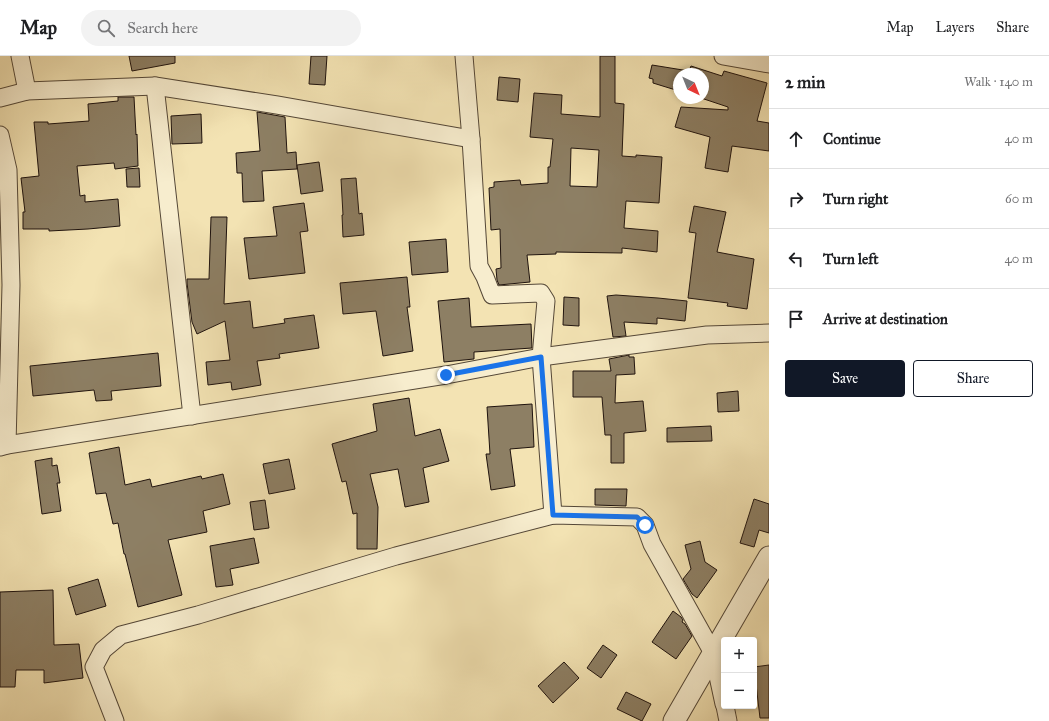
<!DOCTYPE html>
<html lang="en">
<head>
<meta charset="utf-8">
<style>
  :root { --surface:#fff; --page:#f2f2f2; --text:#202124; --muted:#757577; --line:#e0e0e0; --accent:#111827 }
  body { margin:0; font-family:"IM FELL Great Primer",serif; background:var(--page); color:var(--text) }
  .controls { position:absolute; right:12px; bottom:12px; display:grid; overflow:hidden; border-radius:4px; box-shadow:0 2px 6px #0003 }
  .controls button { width:36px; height:36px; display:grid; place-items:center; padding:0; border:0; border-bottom:1px solid var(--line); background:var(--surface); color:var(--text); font:20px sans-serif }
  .compass { position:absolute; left:673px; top:12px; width:36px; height:36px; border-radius:50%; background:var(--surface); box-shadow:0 2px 6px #0003; rotate:137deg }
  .stop { position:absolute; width:12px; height:12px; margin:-9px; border:3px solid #1a73e8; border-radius:50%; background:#fff }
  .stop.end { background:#1a73e8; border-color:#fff; box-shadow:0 1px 4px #0008 }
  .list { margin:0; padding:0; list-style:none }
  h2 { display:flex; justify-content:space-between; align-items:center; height:52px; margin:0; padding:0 16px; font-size:17px }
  h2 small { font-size:13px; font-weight:400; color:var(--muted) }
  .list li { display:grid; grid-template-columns:26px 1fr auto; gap:12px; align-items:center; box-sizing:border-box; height:60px; padding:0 16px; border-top:1px solid var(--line) }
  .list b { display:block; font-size:15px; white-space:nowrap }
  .list em { font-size:13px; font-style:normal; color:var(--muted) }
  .actions { display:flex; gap:8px; padding:12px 16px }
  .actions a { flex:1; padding:9px 0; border:1px solid var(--accent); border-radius:4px; text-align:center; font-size:14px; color:var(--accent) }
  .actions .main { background:var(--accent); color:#fff }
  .icon { flex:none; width:22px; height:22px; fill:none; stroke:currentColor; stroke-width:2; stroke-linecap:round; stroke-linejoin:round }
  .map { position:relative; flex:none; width:769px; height:665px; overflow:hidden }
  header { display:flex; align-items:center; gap:24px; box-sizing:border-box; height:56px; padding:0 20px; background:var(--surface); border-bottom:1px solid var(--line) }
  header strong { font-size:19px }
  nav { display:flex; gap:22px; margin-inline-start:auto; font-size:14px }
  .search { width:280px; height:36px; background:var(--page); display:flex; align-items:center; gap:10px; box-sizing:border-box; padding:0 14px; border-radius:22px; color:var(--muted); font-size:15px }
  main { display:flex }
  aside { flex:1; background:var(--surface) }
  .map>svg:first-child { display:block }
  .building { fill:#8d7f64; stroke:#1f130e; fill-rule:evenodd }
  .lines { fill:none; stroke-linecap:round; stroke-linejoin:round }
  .minor-casing { stroke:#544737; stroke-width:19 }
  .tertiary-casing { stroke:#544737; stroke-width:23 }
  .minor { stroke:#f7edce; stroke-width:17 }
  .tertiary { stroke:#f7edce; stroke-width:21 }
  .route { stroke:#1a73e8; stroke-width:5 }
</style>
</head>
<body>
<header>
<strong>Map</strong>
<div class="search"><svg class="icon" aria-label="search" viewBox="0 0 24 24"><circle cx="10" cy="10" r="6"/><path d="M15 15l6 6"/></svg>Search here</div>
<nav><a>Map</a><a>Layers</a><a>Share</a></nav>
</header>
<main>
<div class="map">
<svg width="769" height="665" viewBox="0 0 769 665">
  <rect width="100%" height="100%" fill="#f3e3b3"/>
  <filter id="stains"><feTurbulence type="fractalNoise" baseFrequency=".005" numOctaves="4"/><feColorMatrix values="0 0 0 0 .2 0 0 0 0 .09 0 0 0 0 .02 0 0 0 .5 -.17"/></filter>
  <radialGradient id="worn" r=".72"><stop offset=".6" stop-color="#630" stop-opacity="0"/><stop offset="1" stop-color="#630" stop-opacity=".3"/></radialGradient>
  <g class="building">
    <polygon points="129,0 175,0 175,7 132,15"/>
    <polygon points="311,0 327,0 325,29 309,28"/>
    <path d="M600 0H615V47L624 48 622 100 636 101V99L662 101 659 147 626 145 624 172 658 175 657 196 622 192V197L556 196V198L527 199 530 226 499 229 497 224 496 213 501 212 500 173 491 174 489 132 494 131V126L520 124 521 129 548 127V111H550L553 83 530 81 534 37 562 39 561 58 600 61ZM571 92 599 94 597 131 570 130Z"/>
    <polygon points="652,9 689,15 691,10 722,20 724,15 767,27 757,65 769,67 769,95 732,90 728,116 705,112 710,81 675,71 681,51 728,54 728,51 701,42 703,42 703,18 679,18 679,35 653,27 653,23 649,22"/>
    <polygon points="499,21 520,23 518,46 497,44"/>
    <polygon points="118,41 134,41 136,79 137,78 138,110 115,113 114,107 77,110 80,140 85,139 85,146 118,143 120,170 88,173 49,175 49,173 23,173 23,156 25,156 21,122 39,120 34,66 48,66 48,68 89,65 88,48 118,45"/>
    <polygon points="257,56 285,61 287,97 296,96 297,113 262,115 264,145 243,146 242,117 237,117 236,97 260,95"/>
    <polygon points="201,58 202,87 172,88 171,60"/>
    <polygon points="319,106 323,135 301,138 297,109"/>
    <polygon points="139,112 140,131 127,131 126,113"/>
    <polygon points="356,122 359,158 362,157 364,179 343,181 342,159 343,159 341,123"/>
    <polygon points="304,147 308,175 300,176 305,217 249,223 244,182 277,180 273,151"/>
    <polygon points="694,150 726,156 717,196 754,203 747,253 727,250 728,247 688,242 696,177 689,176"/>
    <polygon points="211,161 227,161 224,248 250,245 253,272 285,267 284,263 314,259 319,292 279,298 280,302 257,305 261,329 232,334 231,326 208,329 206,306 230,304 225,265 197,278 192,266 187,227 187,223 209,223"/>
    <polygon points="446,183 448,216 412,219 409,186"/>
    <polygon points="407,221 410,251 407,251 413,295 383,300 376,255 343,258 340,227"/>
    <polygon points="616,239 658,242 687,245 685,265 657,262 657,268 624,266 626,280 613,281 607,240"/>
    <polygon points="564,241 579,242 579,270 563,269"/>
    <polygon points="469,242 471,271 531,268 532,292 474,296 474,303 444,306 438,245"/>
    <polygon points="158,297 161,330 111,335 112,344 96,345 94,334 33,340 30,310"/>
    <polygon points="629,299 629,301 634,301 635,318 616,319 615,347 643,345 646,375 624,377 624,407 611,407 611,379 605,379 602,341 573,341 573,315 611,315 609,303"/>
    <polygon points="738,335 739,355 718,356 717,337"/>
    <polygon points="409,342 415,380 440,373 449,405 423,412 429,446 405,451 398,413 370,418 378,451 377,493 357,493 357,457 353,458 346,425 342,426 332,388 377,375 373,348"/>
    <polygon points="532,348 534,391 510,393 515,430 491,434 486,398 490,398 487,351"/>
    <polygon points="711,370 712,385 667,386 667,372"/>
    <polygon points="119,391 125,429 150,423 152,431 201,420 202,423 223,418 230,448 203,455 207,476 168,484 182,539 138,551 125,498 124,498 118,467 113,468 106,437 96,438 89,397"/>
    <polygon points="52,402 52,410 57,409 60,427 57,427 61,455 42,458 35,405"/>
    <polygon points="289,403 295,433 269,438 263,408"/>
    <polygon points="595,433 627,433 626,450 595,449"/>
    <polygon points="754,443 769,448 769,477 759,474 754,491 740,487"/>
    <polygon points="265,444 269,472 254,474 250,446"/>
    <polygon points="254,482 259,507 230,513 233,529 216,531 210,490"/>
    <polygon points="700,485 705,506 717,514 697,542 692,538 683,523 691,513 685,489"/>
    <polygon points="98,523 106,550 76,559 68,532"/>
    <polygon points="53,534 54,589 79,588 83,622 44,627 44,614 16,614 15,631 0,631 0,536"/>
    <polygon points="673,555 681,561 683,564 682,566 685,568 692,580 676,603 652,586"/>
    <polygon points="603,589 617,599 601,622 587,612"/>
    <polygon points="564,606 579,622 553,647 538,630"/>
    <polygon points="769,609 769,662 760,662 754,611"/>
    <polygon points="626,636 651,648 642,665 617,653"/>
  </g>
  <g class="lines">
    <defs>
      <g id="minor">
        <polyline points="20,0 27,35"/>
        <polyline points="464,0 471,83 479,210 485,221 492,239 541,237 546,245 541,301 553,459"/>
        <polyline points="723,0 769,8"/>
        <polyline points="155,30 192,360"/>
        <polyline points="0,42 27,35 155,30 277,49 471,83"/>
        <polyline points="0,79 8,114 11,229 7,389"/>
        <polyline points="0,391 7,389 446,319 541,301 707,279 769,277"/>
        <polyline points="725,650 728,665"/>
        <polyline points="115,665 94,611 103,594 121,579 198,559 396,500 553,459 637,461 645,469 652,488 713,597 724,648"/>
      </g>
      <polyline id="tertiary" points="674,665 769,501"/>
    </defs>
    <use href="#minor" class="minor-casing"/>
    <use href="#tertiary" class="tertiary-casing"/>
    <use href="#minor" class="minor"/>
    <use href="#tertiary" class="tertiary"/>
  </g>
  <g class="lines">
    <polyline class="route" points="446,319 541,301 553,459 637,461 645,469"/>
  </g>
  <rect width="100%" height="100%" filter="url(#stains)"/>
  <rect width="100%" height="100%" fill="url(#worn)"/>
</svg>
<div class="controls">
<button>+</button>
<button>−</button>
</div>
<svg class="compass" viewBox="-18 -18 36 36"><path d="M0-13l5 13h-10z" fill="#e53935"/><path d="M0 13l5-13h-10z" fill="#757577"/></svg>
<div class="stop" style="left:645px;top:469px"></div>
<div class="stop end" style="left:446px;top:319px"></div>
</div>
<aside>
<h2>2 min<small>Walk · 140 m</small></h2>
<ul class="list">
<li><svg class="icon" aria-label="ahead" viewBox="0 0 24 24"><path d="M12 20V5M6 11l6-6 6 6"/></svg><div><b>Continue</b></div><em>40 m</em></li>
<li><svg class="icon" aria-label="right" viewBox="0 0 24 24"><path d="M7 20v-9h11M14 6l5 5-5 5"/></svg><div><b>Turn right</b></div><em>60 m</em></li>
<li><svg class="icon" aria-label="left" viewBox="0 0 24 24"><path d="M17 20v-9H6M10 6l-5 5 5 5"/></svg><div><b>Turn left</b></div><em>40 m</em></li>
<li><svg class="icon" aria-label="arrive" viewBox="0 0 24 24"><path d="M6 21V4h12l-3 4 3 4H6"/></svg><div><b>Arrive at destination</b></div></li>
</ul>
<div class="actions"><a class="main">Save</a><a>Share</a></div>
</aside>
</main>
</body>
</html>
